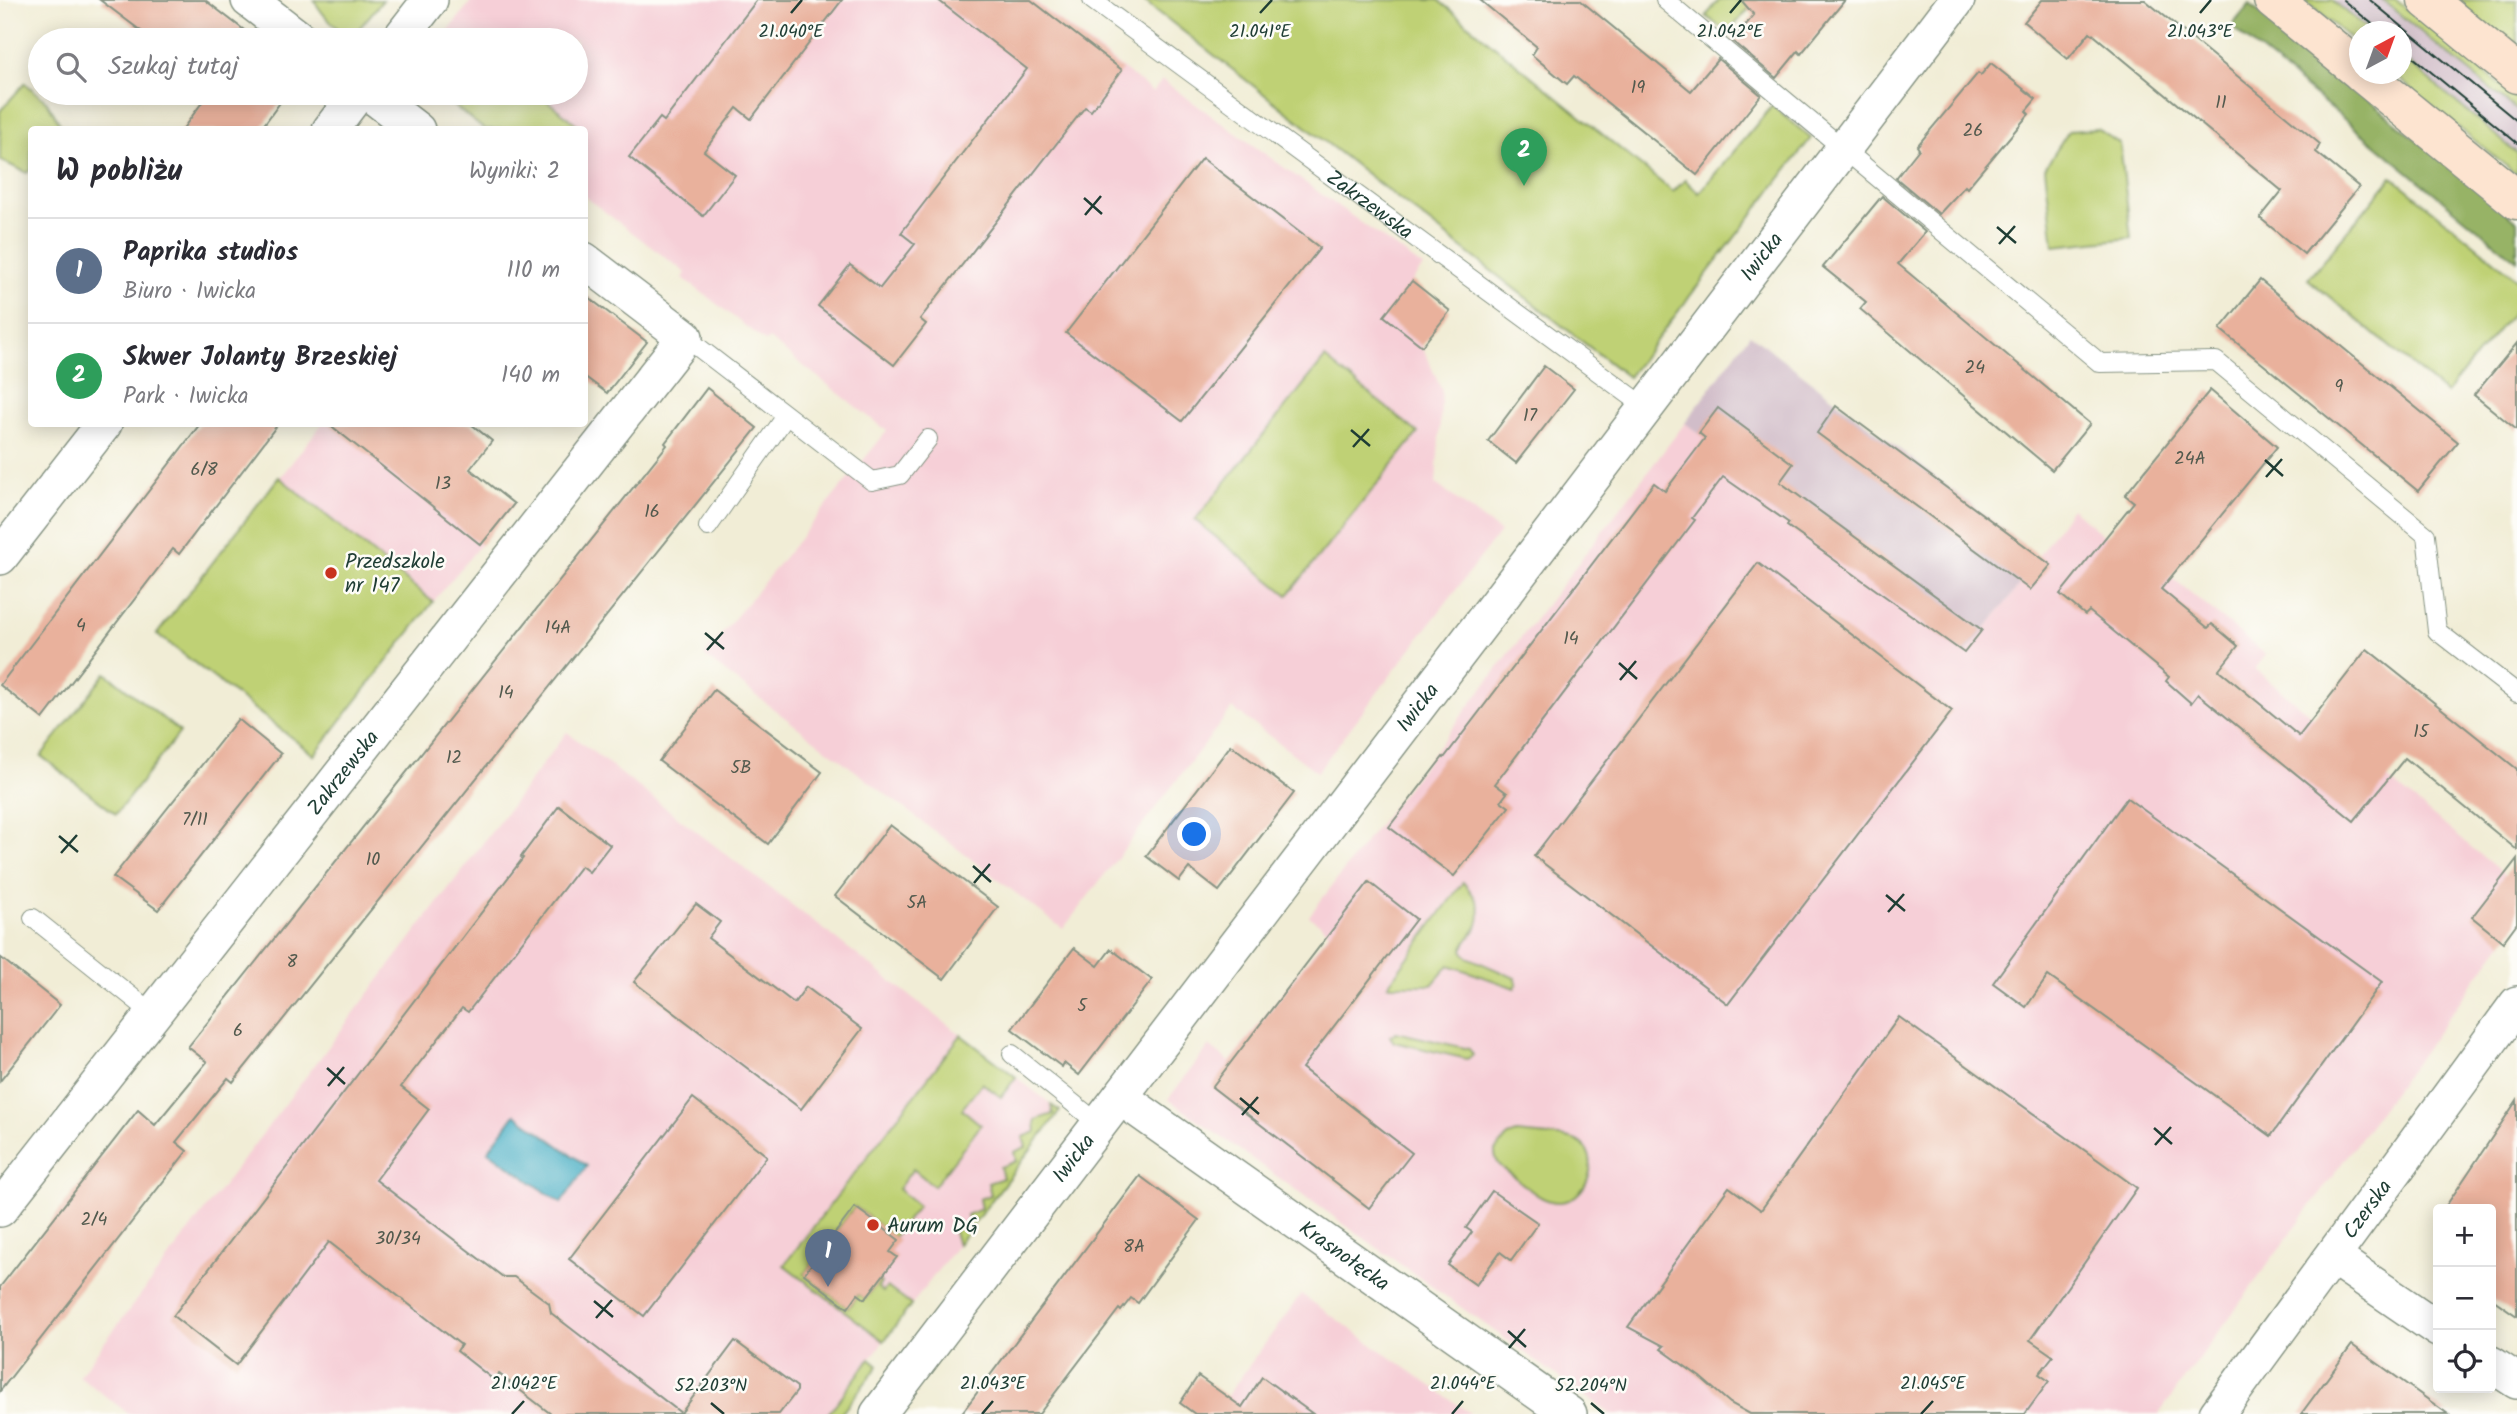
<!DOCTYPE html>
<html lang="pl">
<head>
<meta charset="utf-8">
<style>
  :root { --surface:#fff; --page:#f7f7f7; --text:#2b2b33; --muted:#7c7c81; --line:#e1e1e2; --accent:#1a73e8 }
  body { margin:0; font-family:Kalam,sans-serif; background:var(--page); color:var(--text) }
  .controls { position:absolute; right:21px; bottom:21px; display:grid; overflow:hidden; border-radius:7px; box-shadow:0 4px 18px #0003 }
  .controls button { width:63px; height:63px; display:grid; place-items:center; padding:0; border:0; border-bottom:2px solid var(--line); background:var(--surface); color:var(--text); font:35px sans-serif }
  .compass { position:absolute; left:2349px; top:21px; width:63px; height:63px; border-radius:50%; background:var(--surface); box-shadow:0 4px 18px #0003; rotate:41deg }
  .you { position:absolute; left:1195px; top:835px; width:24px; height:24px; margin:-18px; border:5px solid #fff; border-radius:50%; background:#1a73e8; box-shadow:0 0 0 10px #1a73e833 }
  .badge { display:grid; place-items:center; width:46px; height:46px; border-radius:50%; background:var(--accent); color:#fff; font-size:23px; font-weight:700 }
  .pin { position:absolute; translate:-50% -58px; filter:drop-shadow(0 2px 4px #0008) }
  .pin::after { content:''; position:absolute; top:37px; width:24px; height:21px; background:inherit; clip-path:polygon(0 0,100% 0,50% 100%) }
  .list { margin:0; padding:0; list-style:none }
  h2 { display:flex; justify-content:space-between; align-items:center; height:91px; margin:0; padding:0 28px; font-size:30px }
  h2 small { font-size:23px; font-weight:400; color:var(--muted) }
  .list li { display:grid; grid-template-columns:46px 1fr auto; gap:21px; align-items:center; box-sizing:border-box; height:105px; padding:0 28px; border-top:2px solid var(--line) }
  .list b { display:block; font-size:26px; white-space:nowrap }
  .list p { margin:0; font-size:23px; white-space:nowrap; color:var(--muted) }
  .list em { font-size:23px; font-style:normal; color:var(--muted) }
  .icon { flex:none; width:38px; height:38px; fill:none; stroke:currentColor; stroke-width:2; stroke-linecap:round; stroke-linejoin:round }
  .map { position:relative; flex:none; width:2517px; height:1414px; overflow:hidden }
  .search { position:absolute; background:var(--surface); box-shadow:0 4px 18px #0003; left:28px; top:28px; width:560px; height:77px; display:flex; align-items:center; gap:18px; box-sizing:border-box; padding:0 24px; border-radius:38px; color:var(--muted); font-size:26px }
  .panel { position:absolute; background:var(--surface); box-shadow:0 4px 18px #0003; left:28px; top:126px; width:560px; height:301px; border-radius:7px }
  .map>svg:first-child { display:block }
  .built { fill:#f6cfd7 }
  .industrial { fill:#d1bdc9 }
  .green { fill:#bfd174; stroke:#6f8754; stroke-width:2 }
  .forest { fill:#97b366; stroke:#5b784d; stroke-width:2 }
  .water { fill:#46aec5; stroke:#32767c; stroke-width:2 }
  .building { fill:#e9b19c }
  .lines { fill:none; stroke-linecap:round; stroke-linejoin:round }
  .service-casing { stroke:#889585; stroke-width:20 }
  .minor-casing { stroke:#889585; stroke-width:38 }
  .secondary-casing { stroke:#889585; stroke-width:41 }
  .service { stroke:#fff; stroke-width:18 }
  .minor { stroke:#fff; stroke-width:35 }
  .secondary { stroke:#fde4d0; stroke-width:38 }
  .tram { stroke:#1f3d34; stroke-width:2 }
  .ticks { fill:none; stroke:#1f3d34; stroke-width:2.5 }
  .poi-dot { fill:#c8321e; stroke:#fdfcf7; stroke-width:2.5 }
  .labels { text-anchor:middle; stroke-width:5; stroke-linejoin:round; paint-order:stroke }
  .number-label { font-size:18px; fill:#525a4e }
  .street-label { font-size:21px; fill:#1f3d34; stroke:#fdfcf7 }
  .poi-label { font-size:21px; fill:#1f3d34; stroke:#fdfcf7; text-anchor:start }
  .ticks-label { font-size:18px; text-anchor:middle; fill:#1f3d34; stroke:#fdfcf7; stroke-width:5; stroke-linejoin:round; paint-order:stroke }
</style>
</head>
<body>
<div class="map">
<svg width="2517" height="1414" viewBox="0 0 2517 1414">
  <rect width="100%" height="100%" fill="#fdfcf7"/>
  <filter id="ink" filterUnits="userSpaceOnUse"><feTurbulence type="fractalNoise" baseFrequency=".0143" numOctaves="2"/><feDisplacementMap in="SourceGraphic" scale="14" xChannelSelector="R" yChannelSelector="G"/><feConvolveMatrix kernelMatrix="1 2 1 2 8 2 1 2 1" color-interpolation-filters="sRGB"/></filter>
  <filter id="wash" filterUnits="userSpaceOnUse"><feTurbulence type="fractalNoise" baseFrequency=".00686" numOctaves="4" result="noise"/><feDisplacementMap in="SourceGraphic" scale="28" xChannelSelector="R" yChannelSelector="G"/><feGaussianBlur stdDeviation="1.57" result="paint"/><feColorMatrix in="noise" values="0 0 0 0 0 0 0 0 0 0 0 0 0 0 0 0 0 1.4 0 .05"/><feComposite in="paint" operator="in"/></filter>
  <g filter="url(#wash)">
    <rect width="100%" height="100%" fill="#f1edd6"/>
    <g class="built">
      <polygon points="472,0 1033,0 1153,92 1162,80 1423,267 1384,316 1422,346 1442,391 1436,484 1500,532 1317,772 1232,708 1063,929 704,656 887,431 769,339 766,342 683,278 686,273 585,197 584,130 484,129 437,93 576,93 576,40 441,40"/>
      <polygon points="1685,423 1774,490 1965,655 2014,592 2071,508 2137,563 2145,555 2266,655 2255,669 2517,885 2517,923 2159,1414 1611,1414 1168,1099 1209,1046 1230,1062 1329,932 1309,916"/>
      <polygon points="322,424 411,424 514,504 433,602 314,755 157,634"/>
      <polygon points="567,732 1060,1111 828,1414 129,1414 79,1376"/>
      <polygon points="1301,1294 1471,1414 1214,1414"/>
    </g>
    <g class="industrial">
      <polygon points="2332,0 2382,0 2517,111 2517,153 2402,57 2402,32 2370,31"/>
      <polygon points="1750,334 2038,556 2014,592 1965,655 1763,505 1773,490 1685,423"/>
    </g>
    <g class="green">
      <path d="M314 0H383L352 37C335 29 323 16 314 0Z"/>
      <polygon points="1143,0 1438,0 1673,192 1685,180 1699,193 1772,106 1811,138 1628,377"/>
      <polygon points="1719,0 1756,0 1728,33 1706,16"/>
      <polygon points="2304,0 2332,0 2370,31 2360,32 2359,46"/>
      <polygon points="2382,0 2396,0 2517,99 2517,111"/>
      <polygon points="2455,0 2517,0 2517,51"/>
      <polygon points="2402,57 2517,153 2517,175 2393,74 2402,74"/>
      <polygon points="25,83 47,102 63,129 32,130 31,169 27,173 0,160 0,111"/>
      <polygon points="437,93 537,93 579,126 576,130 484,129"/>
      <polygon points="2098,129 2120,144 2131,238 2054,246 2045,168 2069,131"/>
      <polygon points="2392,177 2517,279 2517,307 2446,393 2308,279"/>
      <polygon points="1325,358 1418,433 1288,595 1195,520"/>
      <polygon points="279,477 433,602 314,755 157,634"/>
      <polygon points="106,673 180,732 116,814 41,756"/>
      <path d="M1463 882C1474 895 1484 907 1478 925 1474 934 1465 940 1462 950L1467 957 1515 978 1517 983 1515 988 1449 965 1432 985H1388Z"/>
      <polygon points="1396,1032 1469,1049 1473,1055 1467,1059 1394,1042 1390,1036"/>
      <polygon points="961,1035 1016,1077 1001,1097 982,1083 962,1109 981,1125 934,1186 913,1169 898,1189 918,1206 894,1237 855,1207 804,1274 848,1308 858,1294 865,1299 879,1281 881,1283 878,1288 883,1292 887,1287 911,1305 884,1341 784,1265"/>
      <polygon points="1051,1105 1060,1111 958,1244 953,1230 970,1225 967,1215 981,1209 979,1199 991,1195 988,1183 1003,1178 1000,1167 1016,1161 1014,1152 1026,1147 1023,1137 1036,1132 1035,1120 1053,1114"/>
      <path d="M1517 1133C1530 1135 1568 1136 1577 1141 1604 1155 1587 1201 1560 1202 1543 1203 1529 1189 1517 1179 1507 1171 1494 1165 1495 1151L1508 1136Z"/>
      <polygon points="870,1359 878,1366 841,1414 828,1414"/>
    </g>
    <polygon class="forest" points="2250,4 2517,221 2517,261 2233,28 2234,23"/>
    <polygon class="water" points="515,1114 587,1166 561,1203 488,1151"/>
    <g id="blocks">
      <g class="building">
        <polygon points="100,0 205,0 257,40 153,40"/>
        <polygon points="757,0 842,0 751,119 737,108 704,151 735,175 703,216 629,157 660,118 664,121"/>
        <polygon points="938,0 1031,0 1122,70 1091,111 1085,107 920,319 926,324 894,365 818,306 850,265 880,288 915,244 901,233 1027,69"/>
        <polygon points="1480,0 1580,0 1691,91 1718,59 1761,95 1697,175 1574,76 1567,84 1532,55 1537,47"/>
        <polygon points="1741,0 1845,0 1801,54 1798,51 1776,78 1732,41 1754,15"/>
        <polygon points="2042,0 2145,0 2320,144 2316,152 2359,187 2304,254 2260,218 2282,191 2090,32 2068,59 2024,22"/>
        <polygon points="1991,63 2036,99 2026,111 2029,114 1967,188 1965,186 1939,214 1896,178 1919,149 1917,146 1978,73 1981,75"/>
        <polygon points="209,93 287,93 260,130 182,130"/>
        <polygon points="1202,158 1320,248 1182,421 1066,333"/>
        <polygon points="1882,196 1925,232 1898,264 2090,424 2052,470 1860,309 1866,302 1823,267"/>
        <polygon points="2260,280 2458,442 2418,491 2220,329"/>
        <polygon points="1412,281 1450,311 1422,346 1384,316"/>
        <polygon points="584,294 647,342 607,393 584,376"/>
        <polygon points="2517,343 2517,430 2474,395"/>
        <polygon points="1544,366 1574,389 1516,463 1488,441"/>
        <polygon points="707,388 757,428 233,1082 228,1078 176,1142 187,1151 0,1391 0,1287 138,1110 155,1125 207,1062 188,1047 667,445 665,443"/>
        <polygon points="2210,390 2277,447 2161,589 2208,628 2212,624 2238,646 2219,670 2299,736 2367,649 2517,769 2517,850 2405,758 2354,821 2198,694 2191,703 2166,681 2169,677 2089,611 2085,615 2060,594 2134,502 2125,495"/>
        <polygon points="1836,406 2051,565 2030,590 1817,433"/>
        <polygon points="1718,408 1793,464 1780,482 1982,630 1964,653 1787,526 1789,523 1723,477 1692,518 1695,520 1495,784 1507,793 1501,801 1509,807 1454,876 1389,827 1443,757 1444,758 1654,483 1665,491 1705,438 1699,433"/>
        <polygon points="200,424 278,424 179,554 173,549 43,719 0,685"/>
        <polygon points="329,424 471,424 492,441 470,469 514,504 481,545"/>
        <polygon points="1758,563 1952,711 1728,1004 1534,856"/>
        <polygon points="714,690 822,772 768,844 659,761"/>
        <polygon points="238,719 281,754 158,910 113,877"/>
        <polygon points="1231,745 1294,793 1219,891 1189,868 1179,881 1146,856"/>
        <polygon points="2127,798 2382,982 2271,1136 2048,976 2026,1007 1993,983"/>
        <polygon points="559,806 610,845 589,872 581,866 468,1012 462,1008 401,1087 429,1109 376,1180 503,1277 514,1277 549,1303 551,1313 681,1413 735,1341 797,1387 797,1391 779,1414 551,1414 499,1374 494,1380 457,1351 461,1345 329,1242 236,1365 173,1316 523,858 521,857"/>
        <polygon points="890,825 998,907 944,979 835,896"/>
        <polygon points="2517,859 2517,923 2503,942 2472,917"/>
        <polygon points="1369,882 1416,919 1302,1068 1412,1153 1369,1208 1212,1087"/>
        <polygon points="696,904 720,922 708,938 794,1003 806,987 862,1029 801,1109 634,982"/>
        <polygon points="1074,948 1098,966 1111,949 1152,980 1079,1075 1064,1063 1062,1067 1012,1029"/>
        <polygon points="0,957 60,1005 0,1081"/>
        <polygon points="1899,1017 2137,1188 2030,1340 2053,1356 2039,1374 2049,1381 2025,1414 1750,1414 1730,1403 1700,1377 1661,1349 1664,1346 1628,1327 1729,1187 1761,1210"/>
        <polygon points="693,1098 767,1156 644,1316 569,1259"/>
        <polygon points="2517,1100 2517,1316 2491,1298 2491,1209 2444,1209"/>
        <polygon points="1140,1176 1199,1220 1138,1303 1131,1298 1121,1311 1119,1309 1039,1414 961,1414"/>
        <polygon points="1492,1191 1538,1223 1511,1260 1500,1252 1476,1285 1448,1265 1472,1232 1466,1228"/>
        <polygon points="855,1207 899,1240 890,1252 897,1257 865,1299 858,1294 848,1308 804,1274"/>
        <polygon points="2352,1345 2366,1355 2448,1414 2301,1414"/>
        <polygon points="1198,1376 1242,1407 1262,1377 1313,1414 1195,1414 1180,1403"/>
      </g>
    </g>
  </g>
  <g filter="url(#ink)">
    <use href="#blocks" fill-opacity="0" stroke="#889585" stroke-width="2"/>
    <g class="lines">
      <defs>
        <g id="service">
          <path id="s1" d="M1092 0 1647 408"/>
          <polyline points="1665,0 2100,363 2216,361 2426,535 2437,631 2517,693"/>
          <polyline points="685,337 872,481 900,475 928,439"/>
          <polyline points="708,527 786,416"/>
          <polyline points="33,918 152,1013"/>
          <polyline points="1012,1054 1099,1124"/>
        </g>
        <g id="minor">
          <polyline points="249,0 301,40"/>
          <polyline points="399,40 430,0"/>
          <polyline points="369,93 417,130"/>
          <polyline points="330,130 358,93"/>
          <polyline points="0,557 104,424"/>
          <path id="s2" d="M1120 1097 1569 1414"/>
          <path id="s3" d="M0 1209 685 337 584 260"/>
          <polyline points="2333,1257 2438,1329"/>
          <polyline points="2491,1364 2517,1381"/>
          <path id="s4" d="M878 1414 1957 0"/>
          <path id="s5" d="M2217 1414 2517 1004"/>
        </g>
        <g id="secondary">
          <polyline points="2273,0 2360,71"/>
          <polyline points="2427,0 2517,74"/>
          <polyline points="2363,74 2517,200"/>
        </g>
      </defs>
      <use href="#service" class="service-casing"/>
      <use href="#minor" class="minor-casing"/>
      <use href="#secondary" class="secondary-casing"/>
      <use href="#service" class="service"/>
      <use href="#minor" class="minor"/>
      <use href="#secondary" class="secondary"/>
      <g class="tram">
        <polyline points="2343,0 2382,32"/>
        <polyline points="2370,0 2517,121"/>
        <polyline points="2402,48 2517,143"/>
      </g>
    </g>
  </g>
  <path class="ticks" d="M791 13 802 0M1260 13 1272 0M1730 13 1741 0M2200 13 2211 0M1084 198 1102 214M1085 215 1101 196M1997 227 2016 243M1999 244 2015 226M1351 430 1370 446M1353 447 1369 429M2265 460 2283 476M2266 477 2282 459M705 633 724 649M707 650 723 632M1619 663 1637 679M1620 680 1636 661M59 836 78 852M61 853 77 835M973 866 991 882M974 883 990 864M1886 895 1905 911M1888 912 1904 894M327 1068 345 1084M328 1086 344 1067M1240 1098 1259 1114M1242 1115 1258 1097M2154 1128 2172 1144M2155 1145 2171 1127M594 1301 613 1317M596 1318 612 1300M1508 1331 1526 1347M1509 1348 1525 1329M711 1403 724 1414M1591 1403 1604 1414M512 1414 524 1401M982 1414 993 1401M1452 1414 1463 1401M1921 1414 1933 1401"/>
  <g class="poi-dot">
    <circle cx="331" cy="573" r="7"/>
    <circle cx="873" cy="1225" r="7"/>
  </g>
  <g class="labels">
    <g class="number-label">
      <text x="1638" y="93">19</text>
      <text x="2221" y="108">11</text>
      <text x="1973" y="136">26</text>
      <text x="1975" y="373">24</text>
      <text x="2339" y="392">9</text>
      <text x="1530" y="421">17</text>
      <text x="2190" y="464">24A</text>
      <text x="204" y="475">6/8</text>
      <text x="443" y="489">13</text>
      <text x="652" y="517">16</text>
      <text x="81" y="631">4</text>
      <text x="558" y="633">14A</text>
      <text x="1571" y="644">14</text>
      <text x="506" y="698">14</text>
      <text x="2421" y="737">15</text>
      <text x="454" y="763">12</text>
      <text x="741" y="773">5B</text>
      <text x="195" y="825">7/11</text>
      <text x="373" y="865">10</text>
      <text x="917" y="908">5A</text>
      <text x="292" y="967">8</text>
      <text x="1082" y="1011">5</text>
      <text x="238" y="1036">6</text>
      <text x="94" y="1225">2/4</text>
      <text x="398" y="1244">30/34</text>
      <text x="1134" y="1252">8A</text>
    </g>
    <g class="street-label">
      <text dy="7" stroke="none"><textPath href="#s1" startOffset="345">Zakrzewska</textPath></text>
      <text dy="7" stroke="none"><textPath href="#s4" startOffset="1456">Iwicka</textPath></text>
      <text dy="7" stroke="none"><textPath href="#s4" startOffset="889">Iwicka</textPath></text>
      <text dy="7" stroke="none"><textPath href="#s3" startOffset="555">Zakrzewska</textPath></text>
      <text dy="7" stroke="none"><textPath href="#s4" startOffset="322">Iwicka</textPath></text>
      <text dy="7" stroke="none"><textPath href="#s5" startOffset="254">Czerska</textPath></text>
      <text dy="7" stroke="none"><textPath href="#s2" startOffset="275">Krasnołęcka</textPath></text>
    </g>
    <g class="poi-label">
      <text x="345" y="568">Przedszkole<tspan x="345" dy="24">nr 147</tspan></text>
      <text x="887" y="1232">Aurum DG</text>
    </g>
  </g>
  <g class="ticks-label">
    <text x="791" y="37">21.040°E</text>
    <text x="1730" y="37">21.042°E</text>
    <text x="1260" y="37">21.041°E</text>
    <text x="2200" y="37">21.043°E</text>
    <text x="524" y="1389">21.042°E</text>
    <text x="993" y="1389">21.043°E</text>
    <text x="1463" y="1389">21.044°E</text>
    <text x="1933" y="1389">21.045°E</text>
    <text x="711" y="1391">52.203°N</text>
    <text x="1591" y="1391">52.204°N</text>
  </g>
</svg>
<div class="controls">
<button>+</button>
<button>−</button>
<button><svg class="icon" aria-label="locate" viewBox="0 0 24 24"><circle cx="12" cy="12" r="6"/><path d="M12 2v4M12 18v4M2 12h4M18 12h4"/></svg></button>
</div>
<svg class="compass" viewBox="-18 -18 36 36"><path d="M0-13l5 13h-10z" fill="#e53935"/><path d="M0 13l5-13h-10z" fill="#7c7c81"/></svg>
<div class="you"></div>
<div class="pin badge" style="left:828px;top:1287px;background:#5c6f8a">1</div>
<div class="pin badge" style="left:1524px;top:186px;background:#2e9e5b">2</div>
<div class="search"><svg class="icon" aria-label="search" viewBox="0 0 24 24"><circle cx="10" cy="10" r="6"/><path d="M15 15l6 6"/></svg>Szukaj tutaj</div>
<section class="panel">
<h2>W pobliżu<small>Wyniki: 2</small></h2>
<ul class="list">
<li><span class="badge" style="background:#5c6f8a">1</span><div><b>Paprika studios</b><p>Biuro · Iwicka</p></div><em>110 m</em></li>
<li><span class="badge" style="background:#2e9e5b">2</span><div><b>Skwer Jolanty Brzeskiej</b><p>Park · Iwicka</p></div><em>140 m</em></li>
</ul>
</section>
</div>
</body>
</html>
